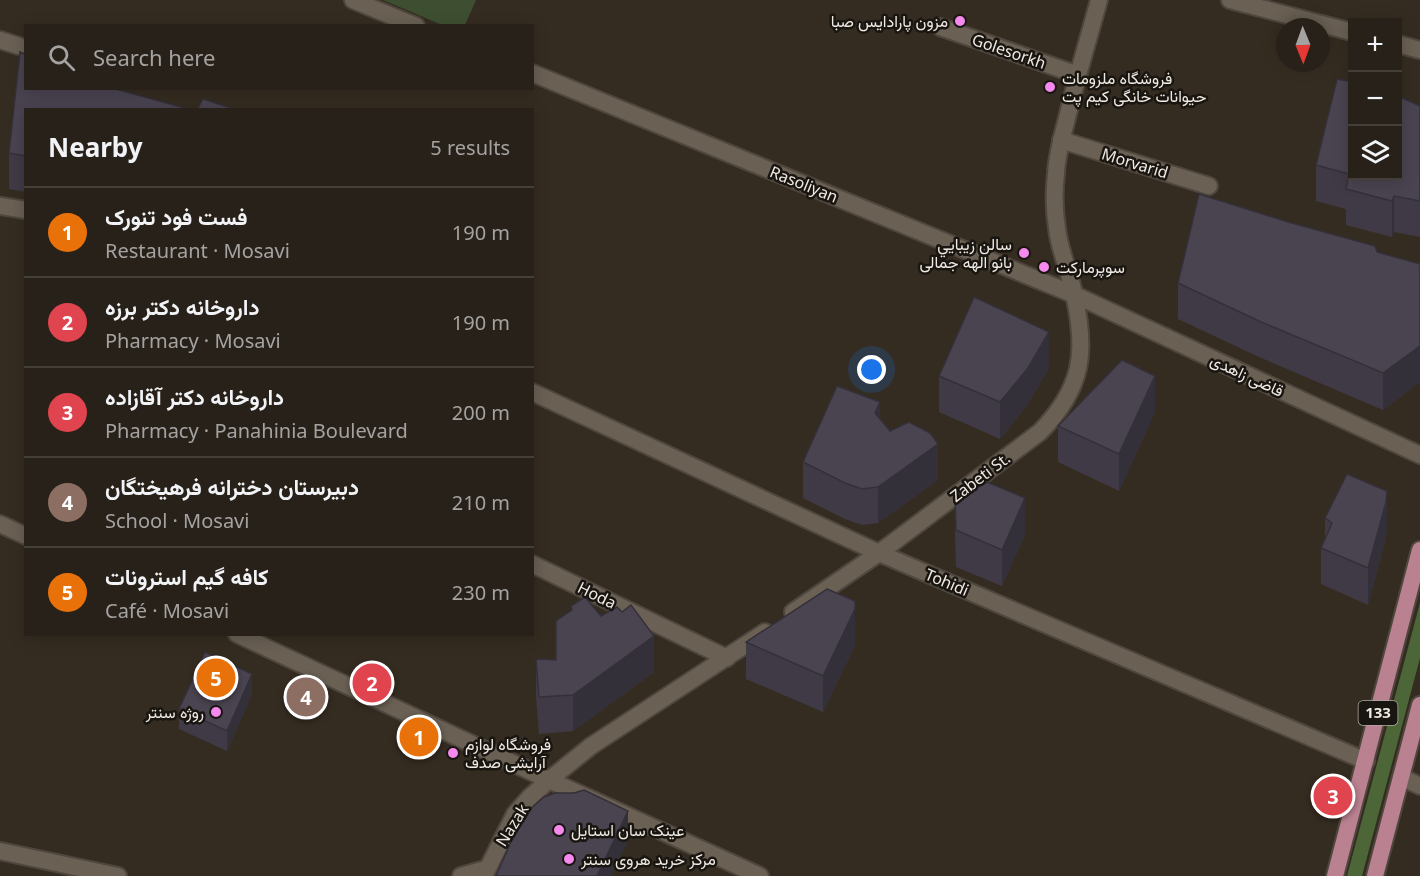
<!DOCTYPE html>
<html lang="en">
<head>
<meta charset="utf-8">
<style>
  :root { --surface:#282119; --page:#302922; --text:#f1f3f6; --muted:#a5a3a2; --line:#443e38; --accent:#db2777 }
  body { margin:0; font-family:"Noto Sans",Vazirmatn,sans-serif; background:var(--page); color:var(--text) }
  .controls { position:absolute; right:18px; top:18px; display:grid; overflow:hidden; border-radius:0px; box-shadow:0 3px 15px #0003 }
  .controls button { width:54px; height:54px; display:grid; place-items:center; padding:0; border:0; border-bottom:2px solid var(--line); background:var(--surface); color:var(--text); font:30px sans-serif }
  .compass { position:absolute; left:1276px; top:18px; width:54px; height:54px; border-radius:50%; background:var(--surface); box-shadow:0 3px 15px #0003; rotate:179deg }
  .you { position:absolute; left:872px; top:370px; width:21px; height:21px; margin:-15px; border:4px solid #fff; border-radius:50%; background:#1a73e8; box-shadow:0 0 0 9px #1a73e833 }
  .badge { display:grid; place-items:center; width:39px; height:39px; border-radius:50%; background:var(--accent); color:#fff; font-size:20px; font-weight:700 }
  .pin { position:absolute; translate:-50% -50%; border:3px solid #fff; box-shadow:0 2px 6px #0006 }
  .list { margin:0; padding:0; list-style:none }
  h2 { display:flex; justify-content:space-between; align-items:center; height:78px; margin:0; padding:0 24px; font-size:26px }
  h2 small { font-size:20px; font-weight:400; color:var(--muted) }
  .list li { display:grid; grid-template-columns:39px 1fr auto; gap:18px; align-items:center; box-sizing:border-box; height:90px; padding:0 24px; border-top:2px solid var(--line) }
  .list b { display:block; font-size:22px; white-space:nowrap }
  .list p { margin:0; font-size:20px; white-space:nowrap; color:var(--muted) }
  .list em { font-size:20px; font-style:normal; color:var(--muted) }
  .icon { flex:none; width:33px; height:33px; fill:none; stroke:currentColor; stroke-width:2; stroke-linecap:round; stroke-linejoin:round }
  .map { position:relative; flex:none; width:1420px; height:876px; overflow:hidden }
  .search { position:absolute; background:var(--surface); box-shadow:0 3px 15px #0003; left:24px; top:24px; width:510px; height:66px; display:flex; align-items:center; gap:15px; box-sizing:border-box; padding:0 21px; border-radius:0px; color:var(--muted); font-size:22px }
  .panel { position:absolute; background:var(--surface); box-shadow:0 3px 15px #0003; left:24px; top:108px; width:510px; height:528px; border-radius:0px }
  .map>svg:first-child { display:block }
  .green { fill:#3e4f31 }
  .forest { fill:#4d6638 }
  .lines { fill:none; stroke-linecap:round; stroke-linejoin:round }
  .minor-casing { stroke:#4f473e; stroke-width:20 }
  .secondary-casing { stroke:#4f473e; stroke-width:20 }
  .primary-casing { stroke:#4f473e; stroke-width:20 }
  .minor { stroke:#6a6054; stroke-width:16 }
  .secondary { stroke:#6a6054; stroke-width:16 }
  .primary { stroke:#ba8290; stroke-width:16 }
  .wall { fill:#403a46 }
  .shaded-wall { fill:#343039 }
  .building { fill:#4a4451; stroke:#343039; stroke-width:1.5 }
  .poi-dot { fill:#f589ee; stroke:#191510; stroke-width:2 }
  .labels { text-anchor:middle; stroke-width:5; stroke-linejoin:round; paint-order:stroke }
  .shield { fill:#191510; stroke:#b0aaa4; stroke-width:1.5 }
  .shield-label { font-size:15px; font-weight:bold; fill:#f0eae3 }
  .poi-label { font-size:16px; fill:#f0eae3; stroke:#191510; text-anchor:start }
  .street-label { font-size:16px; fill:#f0eae3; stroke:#191510 }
</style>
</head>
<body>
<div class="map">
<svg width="1420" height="876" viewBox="0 0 1420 876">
  <rect width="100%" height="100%" fill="#352c21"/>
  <polygon class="green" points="383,0 476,0 465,25 442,25"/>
  <polygon class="forest" points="1420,603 1420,658 1362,876 1347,876"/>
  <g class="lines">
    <defs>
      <g id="minor">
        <polyline points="353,0 416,26"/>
        <polyline points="1230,0 1352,32"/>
        <polyline points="940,27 1078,75"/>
        <polyline points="0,40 19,46"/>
        <polyline points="1398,44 1420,50"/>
        <polyline points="532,73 1075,295 1420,455"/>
        <polyline points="1061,140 1209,186"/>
        <polyline points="0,206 26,210"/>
        <polyline points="532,392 879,553 1366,761"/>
        <polyline points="532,564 727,658"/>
        <path d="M793 612 879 553 1040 432C1083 388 1087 352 1074 294 1070 272 1059 250 1057 228 1054 210 1054 191 1056 173 1057 152 1064 131 1069 110 1078 73 1089 37 1099 0"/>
        <polyline points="1401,777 1420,786"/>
        <polyline points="0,851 118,876"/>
        <polyline points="461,876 486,869"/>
        <polyline points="484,876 515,814 529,798 549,780 591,746 765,632"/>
      </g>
      <g id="secondary">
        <polyline points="0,524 26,536"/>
        <polyline points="237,634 549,780 760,876"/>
      </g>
      <g id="primary">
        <polyline points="1335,876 1420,550"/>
        <polyline points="1375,876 1420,705"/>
      </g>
    </defs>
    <use href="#minor" class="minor-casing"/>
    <use href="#secondary" class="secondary-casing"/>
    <use href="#primary" class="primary-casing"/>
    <use href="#minor" class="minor"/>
    <use href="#secondary" class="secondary"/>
    <use href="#primary" class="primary"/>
  </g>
  <g class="wall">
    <polygon points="1420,106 1420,237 1394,232 1392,237 1346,225 1346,209 1316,201 1316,165"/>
    <polygon points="26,110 26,192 9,189 9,153"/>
    <polygon points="1377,252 1420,264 1420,382 1383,410 1259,357 1178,319 1178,283"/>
    <polygon points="1049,368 1028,404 1000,439 939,412 939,376"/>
    <polygon points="1155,412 1119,491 1058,462 1058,426"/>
    <polygon points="880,419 890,431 938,480 878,523 862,525 845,519 803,498 803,462"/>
    <polygon points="955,499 1025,535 1002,586 956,567 955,535"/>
    <polygon points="1325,518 1387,527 1386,538 1368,605 1321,584 1321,548 1325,538"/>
    <polygon points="571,606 601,616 654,672 573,731 539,734 536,696 536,659 556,660 571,611"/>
    <polygon points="746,642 855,645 823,712 746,679"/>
    <polygon points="252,694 227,751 179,729 179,709"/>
  </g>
  <g class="shaded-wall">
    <polygon points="1394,196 1394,232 1392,237 1392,201"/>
    <polygon points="1049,332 1049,368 1028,404 1000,439 1000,402"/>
    <polygon points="1420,346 1420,382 1383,410 1383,373"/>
    <polygon points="1155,376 1155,412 1119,491 1119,454"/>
    <polygon points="880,402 880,439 875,413"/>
    <polygon points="938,444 938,480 878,523 878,487"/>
    <polygon points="1387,491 1387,527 1386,538 1368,605 1368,568"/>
    <polygon points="1025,498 1025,535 1002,586 1002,550"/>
    <polygon points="855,609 855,645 823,712 823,676"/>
    <polygon points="654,636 654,672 573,731 573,695"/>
    <polygon points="252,674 252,694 227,751 227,731"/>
    <polygon points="628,811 628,841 611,876 597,876"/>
  </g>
  <g class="building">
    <polygon points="20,52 26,55 26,88 112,88 192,110 26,110 26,156 9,153"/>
    <polygon points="1337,79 1353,82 1353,176 1398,176 1398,96 1420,106 1420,201 1394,196 1392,201 1346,189 1349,174 1316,165"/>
    <polygon points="203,99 237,110 197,110"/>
    <polygon points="1199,194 1288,222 1375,246 1377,252 1420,264 1420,346 1383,373 1259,321 1178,283"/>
    <polygon points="974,297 1049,332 1028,368 1000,402 939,376"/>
    <polygon points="1122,360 1155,376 1119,454 1058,426"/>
    <polygon points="837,386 880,402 875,413 890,431 909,422 930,433 938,444 878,487 862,489 845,483 803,462"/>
    <polygon points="1347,474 1387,491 1386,502 1368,568 1321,548 1332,523 1325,518"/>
    <polygon points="987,482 1025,498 1002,550 956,530 955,499"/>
    <polygon points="827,589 855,601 855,609 823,676 746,642"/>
    <polygon points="585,597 601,616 617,607 622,612 631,605 654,636 573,695 539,697 536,659 556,660 556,621 572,610 571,606"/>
    <polygon points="205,652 252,674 227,731 179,709"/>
    <polygon points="584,790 628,811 597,876 496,876 510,844 527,812 544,797 555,793 574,793"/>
  </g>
  <g class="poi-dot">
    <circle cx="960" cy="21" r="6"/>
    <circle cx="1050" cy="87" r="6"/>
    <circle cx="1024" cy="253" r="6"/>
    <circle cx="1044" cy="267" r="6"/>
    <circle cx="216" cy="712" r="6"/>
    <circle cx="453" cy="753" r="6"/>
    <circle cx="559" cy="830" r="6"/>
    <circle cx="569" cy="859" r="6"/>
  </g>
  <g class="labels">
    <rect class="shield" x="1358.5" y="701" width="39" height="24" rx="4.5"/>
    <g class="shield-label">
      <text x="1378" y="718">133</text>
    </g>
    <g class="poi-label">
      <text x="948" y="27" text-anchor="end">مزون پارادایس صبا</text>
      <text x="1062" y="84">فروشگاه ملزومات<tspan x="1062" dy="18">حیوانات خانگی کیم پت</tspan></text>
      <text x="1012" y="250" text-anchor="end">سالن زيبايي<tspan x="1012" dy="18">بانو الهه جمالی</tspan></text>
      <text x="1056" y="273">سوپرمارکت</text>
      <text x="204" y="718" text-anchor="end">روژه سنتر</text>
      <text x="465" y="750">فروشگاه لوازم<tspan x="465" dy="18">آرایشی صدف</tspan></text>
      <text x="571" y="836">عینک سان استایل</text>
      <text x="581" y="865">مرکز خرید هروی سنتر</text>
    </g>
    <g class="street-label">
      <text transform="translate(1009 51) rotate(19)" y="6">Golesorkh</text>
      <text transform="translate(1135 163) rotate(17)" y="6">Morvarid</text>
      <text transform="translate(804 184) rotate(22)" y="6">Rasoliyan</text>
      <text transform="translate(1247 375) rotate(25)" y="6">قاضی زاهدی</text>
      <text transform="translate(980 477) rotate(-37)" y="6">Zabeti St.</text>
      <text transform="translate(947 582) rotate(23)" y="6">Tohidi</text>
      <text transform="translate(597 595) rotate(26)" y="6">Hoda</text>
      <text transform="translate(512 825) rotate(-58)" y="6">Nazak</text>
    </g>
  </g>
</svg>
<div class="controls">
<button>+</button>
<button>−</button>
<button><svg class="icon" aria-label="layers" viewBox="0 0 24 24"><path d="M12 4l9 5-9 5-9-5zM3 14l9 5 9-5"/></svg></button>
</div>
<svg class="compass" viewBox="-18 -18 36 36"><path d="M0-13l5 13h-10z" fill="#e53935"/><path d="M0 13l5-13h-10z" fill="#a5a3a2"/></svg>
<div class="you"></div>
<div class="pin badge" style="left:419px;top:737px;background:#e8710a">1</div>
<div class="pin badge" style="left:372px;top:683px;background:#e0444e">2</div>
<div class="pin badge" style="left:1333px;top:796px;background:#e0444e">3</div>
<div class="pin badge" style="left:306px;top:697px;background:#8d6e63">4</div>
<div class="pin badge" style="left:216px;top:678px;background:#e8710a">5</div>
<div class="search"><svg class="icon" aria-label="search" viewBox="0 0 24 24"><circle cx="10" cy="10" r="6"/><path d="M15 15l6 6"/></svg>Search here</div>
<section class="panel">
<h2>Nearby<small>5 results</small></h2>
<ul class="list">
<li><span class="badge" style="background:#e8710a">1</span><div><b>فست فود تنورک</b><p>Restaurant · Mosavi</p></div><em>190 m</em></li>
<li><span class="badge" style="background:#e0444e">2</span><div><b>داروخانه دکتر برزه</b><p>Pharmacy · Mosavi</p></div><em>190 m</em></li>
<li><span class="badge" style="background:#e0444e">3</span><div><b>داروخانه دکتر آقازاده</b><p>Pharmacy · Panahinia Boulevard</p></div><em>200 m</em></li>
<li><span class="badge" style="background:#8d6e63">4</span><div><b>دبیرستان دخترانه فرهیختگان</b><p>School · Mosavi</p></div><em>210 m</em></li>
<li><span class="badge" style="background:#e8710a">5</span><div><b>کافه گیم استرونات</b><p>Café · Mosavi</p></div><em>230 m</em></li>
</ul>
</section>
</div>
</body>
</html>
